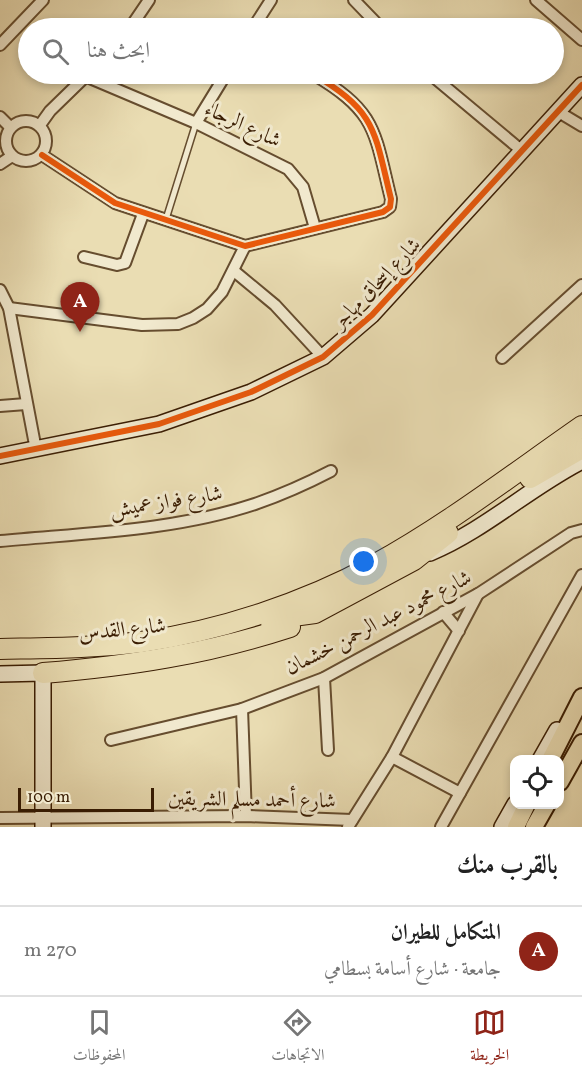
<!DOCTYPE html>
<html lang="ar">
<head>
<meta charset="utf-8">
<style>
  :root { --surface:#fff; --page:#f2f2f2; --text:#222; --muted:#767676; --line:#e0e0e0; --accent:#8f2418 }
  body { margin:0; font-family:Vollkorn,Amiri,serif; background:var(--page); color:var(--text); direction:rtl }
  .controls { position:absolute; right:18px; bottom:18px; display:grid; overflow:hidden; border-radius:12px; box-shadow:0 3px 9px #0003 }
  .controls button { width:54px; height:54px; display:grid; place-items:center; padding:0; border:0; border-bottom:2px solid var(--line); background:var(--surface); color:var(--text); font:30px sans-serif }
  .scale { position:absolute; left:18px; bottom:15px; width:136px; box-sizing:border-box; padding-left:6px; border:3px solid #3a1d03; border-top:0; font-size:16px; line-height:21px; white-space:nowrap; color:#3a1d03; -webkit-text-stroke:4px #f1e9ce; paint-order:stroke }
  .you { position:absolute; left:364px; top:562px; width:21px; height:21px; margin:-15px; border:4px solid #fff; border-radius:50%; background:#1a73e8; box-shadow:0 0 0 9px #1a73e833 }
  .badge { display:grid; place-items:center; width:39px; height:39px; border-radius:50%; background:var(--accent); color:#fff; font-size:20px; font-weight:700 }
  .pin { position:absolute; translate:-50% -50px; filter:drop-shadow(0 2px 3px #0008) }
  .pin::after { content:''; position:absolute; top:32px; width:21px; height:18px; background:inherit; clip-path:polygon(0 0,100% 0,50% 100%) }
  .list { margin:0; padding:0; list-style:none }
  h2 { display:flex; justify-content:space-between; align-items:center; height:78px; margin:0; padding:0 24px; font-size:26px }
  h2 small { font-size:20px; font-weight:400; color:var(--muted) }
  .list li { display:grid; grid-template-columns:39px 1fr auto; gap:18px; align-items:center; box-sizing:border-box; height:90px; padding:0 24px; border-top:2px solid var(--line) }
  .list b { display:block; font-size:22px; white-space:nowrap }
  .list p { margin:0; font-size:20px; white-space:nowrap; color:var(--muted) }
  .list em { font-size:20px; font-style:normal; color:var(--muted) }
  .icon { flex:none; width:33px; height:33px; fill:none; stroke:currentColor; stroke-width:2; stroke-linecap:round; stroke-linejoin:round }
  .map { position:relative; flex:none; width:582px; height:827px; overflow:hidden; direction:ltr }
  .search { position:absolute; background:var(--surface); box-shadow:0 3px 9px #0003; left:18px; right:18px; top:18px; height:66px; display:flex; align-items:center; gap:15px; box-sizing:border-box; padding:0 21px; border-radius:33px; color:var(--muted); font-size:22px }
  .sheet { height:168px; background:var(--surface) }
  nav { display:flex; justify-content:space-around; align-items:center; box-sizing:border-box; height:84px; border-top:2px solid var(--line); background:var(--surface); font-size:16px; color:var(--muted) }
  nav a { display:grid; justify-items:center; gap:3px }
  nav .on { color:var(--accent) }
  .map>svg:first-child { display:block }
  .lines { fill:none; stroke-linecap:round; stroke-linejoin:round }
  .lane-casing { stroke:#664d2f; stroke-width:8 }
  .street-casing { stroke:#664d2f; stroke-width:14 }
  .secondary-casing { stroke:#3a1d03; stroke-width:18 }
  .primary-casing { stroke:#3a1d03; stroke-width:20 }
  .highway-casing { stroke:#3a1d03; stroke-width:22 }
  .lane { stroke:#f1e9ce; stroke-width:5 }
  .street { stroke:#f1e9ce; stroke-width:10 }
  .secondary { stroke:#f1e9ce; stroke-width:15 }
  .primary { stroke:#eaddb3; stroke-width:16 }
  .highway { stroke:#eaddb3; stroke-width:20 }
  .cycleway-casing { stroke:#f1e9ce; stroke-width:10 }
  .cycleway { stroke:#e8590c; stroke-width:6 }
  .labels { text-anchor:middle; stroke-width:6; stroke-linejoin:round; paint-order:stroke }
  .street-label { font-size:21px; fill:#3a1d03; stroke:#f1e9ce }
</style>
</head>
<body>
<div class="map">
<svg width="582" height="827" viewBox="0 0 582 827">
  <rect width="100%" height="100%" fill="#eaddb3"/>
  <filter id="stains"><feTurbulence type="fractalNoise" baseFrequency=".00333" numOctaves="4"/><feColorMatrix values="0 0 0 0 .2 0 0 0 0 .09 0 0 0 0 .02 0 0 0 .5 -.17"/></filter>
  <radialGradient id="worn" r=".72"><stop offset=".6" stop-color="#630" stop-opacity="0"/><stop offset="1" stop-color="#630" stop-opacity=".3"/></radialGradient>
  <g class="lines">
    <defs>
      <polyline id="lane" points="166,219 196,123"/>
      <g id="street">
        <polyline points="354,0 381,28"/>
        <polyline points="536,0 582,40"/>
        <polyline points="130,28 149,0"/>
        <polyline points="253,28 271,0"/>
        <polyline points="0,45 43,0"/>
        <polyline points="430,74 521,150"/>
        <polyline points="85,76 196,123 288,169 303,187 315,228"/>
        <polyline points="557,111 582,126"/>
        <polyline points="0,117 10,127"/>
        <circle cx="26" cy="141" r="20"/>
        <polyline points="196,123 226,74"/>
        <polyline points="40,125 50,111 88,74"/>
        <path d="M42 155 115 203 245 246 383 212 390 207 391 199C374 130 377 112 313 74"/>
        <polyline points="0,164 12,156"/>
        <polyline points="84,257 117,265 125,263 143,214"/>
        <polyline points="234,271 275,305 323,357"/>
        <polyline points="0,290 9,308 36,450"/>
        <polyline points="9,308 142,325 178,324 193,318 207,309 222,292 245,246"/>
        <polyline points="502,358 582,285"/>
        <polyline points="0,406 26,404"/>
        <path d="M0 541C84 533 174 531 255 504 281 495 306 484 331 471"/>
        <polyline points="443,612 459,631"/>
        <polyline points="324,678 328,750"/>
        <polyline points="242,709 246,816"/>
        <polyline points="111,740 242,709 324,678 478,594 571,533 582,530"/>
        <polyline points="392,757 460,793"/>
        <polyline points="0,818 246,816 352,820"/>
        <polyline points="348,827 392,757 478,594"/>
        <polyline points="441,827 582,575"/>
      </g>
      <g id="secondary">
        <polyline points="0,456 159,424 251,392 323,357 372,315 582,85"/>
        <path d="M430 553C485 530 529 488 582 461"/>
        <polyline points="0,674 43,673 43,827"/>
        <polyline points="540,760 557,730"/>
        <polyline points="502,827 515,804"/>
      </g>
      <g id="primary">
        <polyline points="550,760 582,697"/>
        <polyline points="560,782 582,743"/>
        <polyline points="516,827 527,804"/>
        <polyline points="534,827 547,804"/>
      </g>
      <g id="highway">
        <polyline points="530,478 582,448"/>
        <polyline points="271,623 293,616 315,613 414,560 448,533"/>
        <path d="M0 649C46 648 95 648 141 642 219 631 305 603 374 565 447 525 513 474 582 426"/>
        <path d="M43 673C129 666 207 654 290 627"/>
      </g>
    </defs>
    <use href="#lane" class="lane-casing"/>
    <use href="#street" class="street-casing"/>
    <use href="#secondary" class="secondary-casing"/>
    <use href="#primary" class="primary-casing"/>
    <use href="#highway" class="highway-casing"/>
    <use href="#lane" class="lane"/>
    <use href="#street" class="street"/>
    <use href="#secondary" class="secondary"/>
    <use href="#primary" class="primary"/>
    <use href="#highway" class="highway"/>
    <defs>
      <g id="cycleway">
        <path d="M42 155 115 203 245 246 383 212 390 207 391 199C374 130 377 112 313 74"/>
        <polyline points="0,456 159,424 251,392 323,357 372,315 582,85"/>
      </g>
    </defs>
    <use href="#cycleway" class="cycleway-casing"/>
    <use href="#cycleway" class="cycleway"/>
  </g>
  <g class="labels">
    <g class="street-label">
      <text transform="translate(243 124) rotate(25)" y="7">شارع الرجاء</text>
      <text transform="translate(376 283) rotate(-46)" y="7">شارع إسحاق مهاجر</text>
      <text transform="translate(166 501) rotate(-9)" y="7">شارع فواز عميش</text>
      <text transform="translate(378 622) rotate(-27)" y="7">شارع محمود عبد الرحمن خشمان</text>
      <text transform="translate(122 629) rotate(-6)" y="7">شارع القدس</text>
      <text transform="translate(252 799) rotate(1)" y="7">شارع أحمد مسلم الشريقين</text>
    </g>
  </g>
  <rect width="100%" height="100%" filter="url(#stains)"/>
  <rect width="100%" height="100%" fill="url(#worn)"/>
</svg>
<div class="controls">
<button><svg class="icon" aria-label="locate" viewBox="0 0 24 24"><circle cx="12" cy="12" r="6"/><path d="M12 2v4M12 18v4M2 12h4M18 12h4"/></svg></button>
</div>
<div class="scale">100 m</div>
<div class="you"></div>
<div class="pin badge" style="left:80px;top:332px">A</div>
<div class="search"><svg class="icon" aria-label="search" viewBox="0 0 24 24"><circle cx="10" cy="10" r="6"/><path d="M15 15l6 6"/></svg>ابحث هنا</div>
</div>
<section class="sheet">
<h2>بالقرب منك<small></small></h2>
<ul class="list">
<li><span class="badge">A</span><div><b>المتكامل للطيران</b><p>جامعة · شارع أسامة بسطامي</p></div><em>270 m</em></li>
</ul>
</section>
<nav>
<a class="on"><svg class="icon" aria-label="map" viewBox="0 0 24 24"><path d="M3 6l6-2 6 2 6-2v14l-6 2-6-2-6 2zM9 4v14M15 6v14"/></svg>الخريطة</a>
<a><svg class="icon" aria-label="directions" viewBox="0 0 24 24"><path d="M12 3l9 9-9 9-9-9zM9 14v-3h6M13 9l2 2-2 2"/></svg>الاتجاهات</a>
<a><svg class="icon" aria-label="saved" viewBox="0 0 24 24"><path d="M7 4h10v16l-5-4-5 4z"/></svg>المحفوظات</a>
</nav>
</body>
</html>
